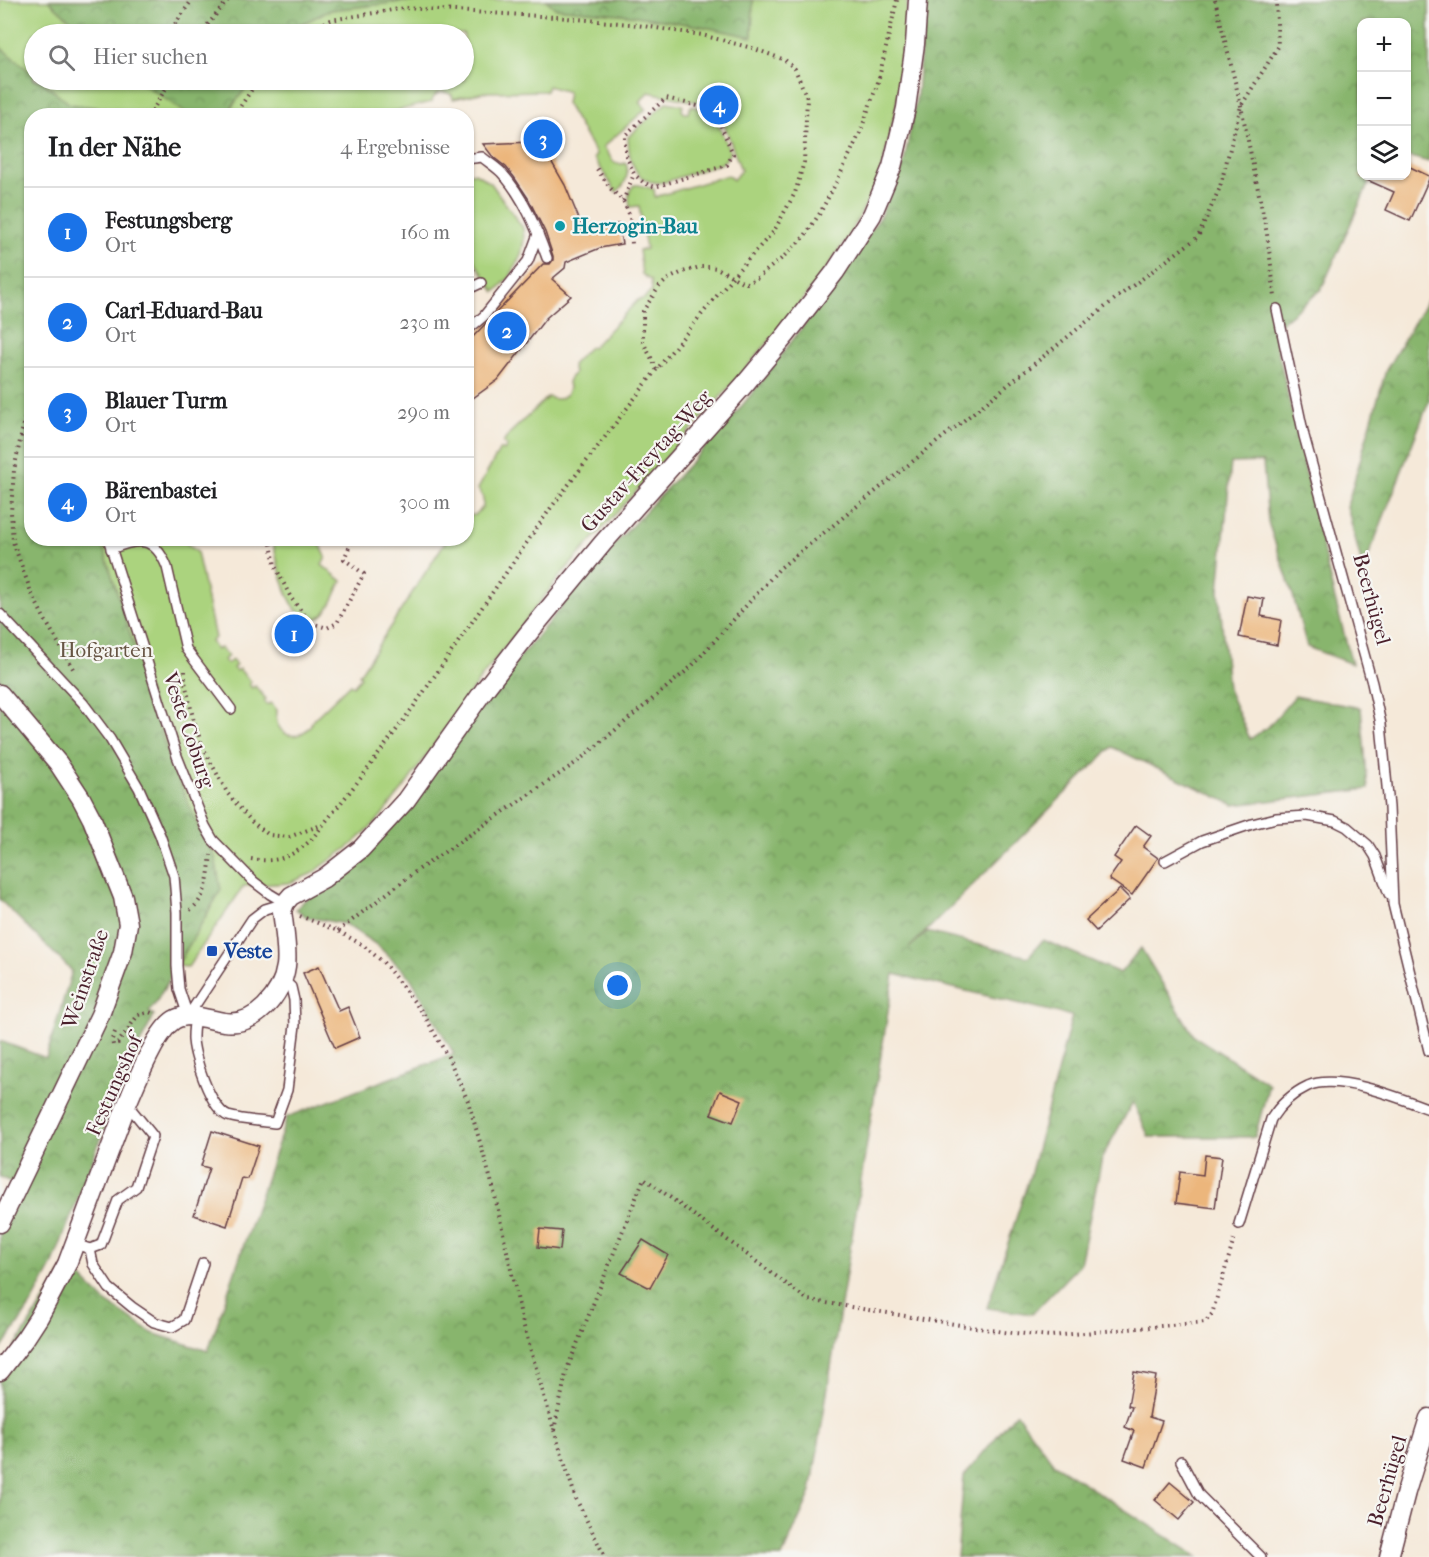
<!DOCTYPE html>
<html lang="de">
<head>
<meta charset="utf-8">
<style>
  :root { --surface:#fff; --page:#f2f2f2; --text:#202124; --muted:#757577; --line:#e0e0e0; --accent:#1a73e8 }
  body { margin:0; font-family:"IM FELL French Canon",serif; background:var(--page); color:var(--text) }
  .controls { position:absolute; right:18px; top:18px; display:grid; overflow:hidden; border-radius:12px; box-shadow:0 2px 4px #0004 }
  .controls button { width:54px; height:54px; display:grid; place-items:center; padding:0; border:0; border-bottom:2px solid var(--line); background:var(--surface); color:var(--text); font:30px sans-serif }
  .you { position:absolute; left:618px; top:986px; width:21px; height:21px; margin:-15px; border:4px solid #fff; border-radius:50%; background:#1a73e8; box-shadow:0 0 0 9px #1a73e833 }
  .badge { display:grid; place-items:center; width:39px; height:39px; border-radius:50%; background:var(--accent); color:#fff; font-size:20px; font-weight:700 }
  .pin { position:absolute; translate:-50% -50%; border:3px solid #fff; box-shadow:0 2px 6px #0006 }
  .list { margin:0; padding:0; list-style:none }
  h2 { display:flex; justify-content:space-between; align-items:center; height:78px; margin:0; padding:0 24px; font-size:26px }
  h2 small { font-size:20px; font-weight:400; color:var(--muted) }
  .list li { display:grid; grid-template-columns:39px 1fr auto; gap:18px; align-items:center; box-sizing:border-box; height:90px; padding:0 24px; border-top:2px solid var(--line) }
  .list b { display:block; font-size:22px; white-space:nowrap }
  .list p { margin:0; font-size:20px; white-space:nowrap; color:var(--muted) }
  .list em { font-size:20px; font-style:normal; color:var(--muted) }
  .icon { flex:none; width:33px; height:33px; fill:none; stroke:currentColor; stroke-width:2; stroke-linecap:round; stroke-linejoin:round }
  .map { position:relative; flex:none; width:1429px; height:1557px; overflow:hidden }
  .search { position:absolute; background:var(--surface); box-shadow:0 2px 4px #0004; left:24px; top:24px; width:450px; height:66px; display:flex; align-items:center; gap:15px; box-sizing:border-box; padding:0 21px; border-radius:33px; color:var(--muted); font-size:22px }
  .panel { position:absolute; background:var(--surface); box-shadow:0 2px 4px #0004; left:24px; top:108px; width:450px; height:438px; border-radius:24px }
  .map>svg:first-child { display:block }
  .green { fill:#abd37e; stroke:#7a7954; stroke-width:1.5; fill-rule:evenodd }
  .forest { fill:url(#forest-crowns); stroke:#696a4c; stroke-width:1.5 }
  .building { fill:#ecb67b }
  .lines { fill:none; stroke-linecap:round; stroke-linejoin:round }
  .lane-casing { stroke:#643d45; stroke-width:12 }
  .street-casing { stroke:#643d45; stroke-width:21 }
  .path { stroke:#643d45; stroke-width:4; stroke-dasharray:1.5 4.5; stroke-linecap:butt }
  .lane { stroke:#fff; stroke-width:9 }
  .street { stroke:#fff; stroke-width:18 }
  .culture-dot { fill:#0f9aa8; stroke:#f6f6f2; stroke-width:2 }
  .transit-dot { fill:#1a4fb4; stroke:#f6f6f2; stroke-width:2 }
  .labels { text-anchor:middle; stroke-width:4.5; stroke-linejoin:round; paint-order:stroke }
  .culture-label { font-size:21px; font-weight:bold; fill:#0d838f; stroke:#f6f6f2; text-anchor:start }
  .street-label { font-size:21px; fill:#4a1f2b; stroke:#f6f6f2 }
  .park-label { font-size:21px; fill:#675544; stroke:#f6f6f2 }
  .transit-label { font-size:21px; font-weight:bold; fill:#164399; stroke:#f6f6f2; text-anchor:start }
</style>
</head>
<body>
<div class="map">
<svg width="1429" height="1557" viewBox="0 0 1429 1557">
  <defs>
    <pattern id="forest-crowns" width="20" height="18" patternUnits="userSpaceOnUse" patternTransform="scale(1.5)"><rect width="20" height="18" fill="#88b56d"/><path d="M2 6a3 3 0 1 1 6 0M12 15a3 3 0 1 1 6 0" fill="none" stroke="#71935a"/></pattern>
  </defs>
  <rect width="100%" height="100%" fill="#f6f6f2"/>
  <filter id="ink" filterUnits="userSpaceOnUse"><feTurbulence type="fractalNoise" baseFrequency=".0167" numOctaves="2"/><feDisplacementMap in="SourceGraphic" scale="12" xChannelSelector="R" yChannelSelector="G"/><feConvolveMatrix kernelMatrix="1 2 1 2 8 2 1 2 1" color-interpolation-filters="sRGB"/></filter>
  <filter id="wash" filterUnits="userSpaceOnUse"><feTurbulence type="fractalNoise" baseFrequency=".008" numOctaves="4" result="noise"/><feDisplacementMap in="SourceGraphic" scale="24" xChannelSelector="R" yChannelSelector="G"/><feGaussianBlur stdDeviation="1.35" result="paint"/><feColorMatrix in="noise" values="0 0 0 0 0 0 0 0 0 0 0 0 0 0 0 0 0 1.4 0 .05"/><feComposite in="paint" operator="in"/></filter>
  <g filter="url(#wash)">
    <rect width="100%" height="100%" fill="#f5e9d9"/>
    <g class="green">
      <path d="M0 0H907L905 41 896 107 883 164 875 187 848 237 822 275 776 333 733 383 560 576 477 683 403 789 377 821 353 844 311 874 289 883 244 886 188 967 177 966 0 688ZM34 34H464V80H34ZM548 86 568 92 566 103 596 154 594 158 616 192C625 187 630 173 626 163 610 168 613 156 603 147L646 109 640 102 648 92 707 104 709 92 726 95 732 111 721 116 741 170 733 180 728 175 655 197 654 189 639 185H634C627 192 629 198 630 207L639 206 646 249 639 250 642 274 651 281 652 291 643 299 638 300 592 348 589 347 572 365 574 373C573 374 569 380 568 382 568 384 569 386 569 388 567 399 557 401 548 397L509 434 503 443 507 446 504 451 500 449 478 489 483 498V507L475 515 467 516 466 538 447 539 359 675 361 677 353 686 350 684 313 720C307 737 286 742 278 725 275 720 277 715 277 710L271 703 267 705 264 701 266 699 255 686 252 688 249 684 251 682 239 669 236 671 233 668 236 665 232 660 227 664 224 660 228 656 220 648 216 650 211 641 215 638 197 552 180 538H32V116L380 115 432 102C434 91 444 90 452 95L453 99 485 92 546 91Z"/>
      <path d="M667 102 683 105 682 110 684 113H688L691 106 706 110 716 119 730 152 726 159 722 163 665 182C636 187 628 161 628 137Z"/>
      <polygon points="466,173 475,173 491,183 523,228 524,240 521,255 510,277 495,292 467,250"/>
      <path d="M272 539H321L319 541 326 557 322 565 342 581C337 590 333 602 327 610 323 615 317 620 311 619 287 618 277 558 272 539Z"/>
    </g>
    <g class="forest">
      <polygon points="48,0 453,0 455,1 401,2 331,10 299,25 289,34 86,34"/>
      <polygon points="546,0 753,0 752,37 700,26 630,15 555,8"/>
      <polygon points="925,0 1429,0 1429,162 1407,156 1406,22 1362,22 1362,176 1372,176 1321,290 1273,329 1331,584 1352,664 1307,647 1292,592 1268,522 1263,462 1231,463 1219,591 1228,689 1250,739 1269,726 1295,696 1361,708 1368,789 1234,805 1112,747 909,948 927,932 1028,957 1043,940 1120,973 1141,948 1194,1036 1269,1084 1255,1137 1149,1137 1133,1102 1102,1158 1080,1264 1032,1314 987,1308 1031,1172 1072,1016 894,974 811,1492 782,1557 0,1557 0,1371 67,1264 106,1302 152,1333 208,1351 287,1117 454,1054 410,977 377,945 345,924 307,917 296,909 304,901 369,853 487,697 600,560 732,418 765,377 849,265 880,217 904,162 917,95"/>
      <polygon points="0,47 34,75 34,80 40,80 70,104 123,111 127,115 32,116 32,538 96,539 104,550 169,758 199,828 215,857 221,890 155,1004 149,1012 154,1015 125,1075 52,1266 31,1305 0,1351 0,1235 23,1188 0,1177 0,1041 46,1058 72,971 0,900"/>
      <polygon points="137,80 252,80 225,116 189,115"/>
      <polygon points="1429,297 1429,401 1363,570 1347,506 1386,370"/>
      <polygon points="1016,1413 1054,1464 1198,1557 957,1557 964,1476"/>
    </g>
    <g id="blocks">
      <g class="building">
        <polygon points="538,126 556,134 547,154 565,185 584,231 618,224 622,244 600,248 566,262 565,268 552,279 571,296 546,318 498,380 466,403 466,344 543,264 550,264 553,260 553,256 545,232 528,198 514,177 506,167 493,157 483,144 531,142"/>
        <polygon points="1408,166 1429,176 1429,179 1410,221 1386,210 1394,192 1358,176 1407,176"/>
        <polygon points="1247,596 1264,599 1261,616 1281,620 1277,645 1239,637"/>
        <polygon points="1136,825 1151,836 1143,847 1158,858 1132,895 1109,879 1121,862 1114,857"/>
        <polygon points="1120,889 1130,899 1096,931 1086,920"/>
        <polygon points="319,966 339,1011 348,1007 360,1037 335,1048 303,973"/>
        <polygon points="720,1091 742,1100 733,1122 711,1114"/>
        <polygon points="212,1131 259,1146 248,1179 242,1178 227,1226 194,1215 209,1168 201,1166"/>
        <polygon points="1205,1155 1222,1157 1215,1208 1176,1203 1180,1172 1203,1175"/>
        <polygon points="540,1229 562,1231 560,1250 538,1247"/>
        <polygon points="643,1240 668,1255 650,1288 621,1273"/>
        <polygon points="1134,1372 1156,1376 1149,1417 1162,1421 1146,1467 1124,1459 1134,1431 1125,1427 1132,1407 1128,1406"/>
        <polygon points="1170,1482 1194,1502 1179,1520 1155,1500"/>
      </g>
    </g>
  </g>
  <g filter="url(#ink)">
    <use href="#blocks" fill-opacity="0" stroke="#643d45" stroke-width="1.5"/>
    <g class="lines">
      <defs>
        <g id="lane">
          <path d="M466 159 482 157C488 162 495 166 501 172 523 196 536 227 547 258"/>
          <polyline points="466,290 481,283"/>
          <polyline points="1277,309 1304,436 1372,683 1381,724 1389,807 1393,904 1429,1051"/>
          <polyline points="466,331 484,316 528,261 538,234"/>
          <polyline points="108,538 177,756 205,826 213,840 253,881 270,894 285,903"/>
          <path d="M111 549C138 538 154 535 167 567L186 649 231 709"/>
          <polyline points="0,614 83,703 110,739 139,788 160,835 174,876 177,912 177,966 179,989 188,1016"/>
          <polyline points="1165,861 1202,841 1252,824 1276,818 1307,816 1335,821 1347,827 1368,845 1375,856 1389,894"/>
          <polyline points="188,1016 252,919 265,909 285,903"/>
          <path d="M195 1017C194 1023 193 1030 193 1036 192 1053 211 1110 228 1116 241 1120 260 1121 275 1123L287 1090 295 1025 294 1000 291 987 283 980"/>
          <path d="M1239 1224 1271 1119C1280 1105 1293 1093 1308 1086 1338 1073 1400 1098 1429 1109"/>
          <polyline points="75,1244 90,1249 101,1245 118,1200 136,1187 153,1136 127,1104"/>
          <polyline points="90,1249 93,1264 109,1288 132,1307 154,1322 172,1327 184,1320 203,1263"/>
          <polyline points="1181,1461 1199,1495 1261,1557"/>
        </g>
        <g id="street">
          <polyline points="0,694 58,763 81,798 92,819 123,897 128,924 123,952 100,1015 0,1223"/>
          <path d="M0 1371 26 1337 39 1317 67 1264 127 1104C136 1083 156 1031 174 1020 189 1011 209 1020 224 1022 255 1027 282 995 286 966 288 953 284 926 282 911L285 903 291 896 324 878 361 849 406 800 485 689 527 635 603 543 744 385 786 335 835 272 872 215 892 167 906 108 915 44 918 0"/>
          <polyline points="1389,1557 1406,1492 1429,1418"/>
        </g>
      </defs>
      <use href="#lane" class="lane-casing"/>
      <use href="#street" class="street-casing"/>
      <g class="path">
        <polyline points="1215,0 1241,106 1267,234 1275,297"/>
        <polyline points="168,34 192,0"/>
        <polyline points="200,34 228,0"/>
        <polyline points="149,116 171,80"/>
        <polyline points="234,116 258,80"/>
        <polyline points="597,169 610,188 623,201 630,216 632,244"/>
        <polyline points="623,201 634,174 625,153 625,135 666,98 714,110 733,154 727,165 655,187 644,183 634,174"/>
        <polyline points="466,260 474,271"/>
        <polyline points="657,369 643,342 643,311 659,287 668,279 683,272 700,267 710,267 717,268 742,282 747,283 757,278 781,259 804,237 820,213 837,181 860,133 878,82 897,0"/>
        <polyline points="32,383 14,470 11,512 13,542 31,592 44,618 75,672"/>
        <polyline points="270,538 275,566 291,598 311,623 327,628 337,623 364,574 344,559 351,543 347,538"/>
        <polyline points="185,671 185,682 194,722 204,750 228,794 252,822 269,835 289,837 321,825"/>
        <path d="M251 859C276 863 291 858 311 840L364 774 414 706 550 509 657 369 733 276 774 231 795 193 804 162 807 98 795 69 785 60 752 48 702 35 630 24 556 17 405 8 331 20 300 34"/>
        <path d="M190 910C208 897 208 876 211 855"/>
        <polyline points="300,916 338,931 364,946 383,962 423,1013 448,1057 468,1101 493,1187 522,1320 554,1430 576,1499 605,1557"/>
        <polyline points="338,931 415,872 577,762 691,667 780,568 1115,299 1198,237 1220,187 1241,106 1278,47 1276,0"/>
        <polyline points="115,1032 112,1039 113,1045 118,1043 138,1015 149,1012 154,1014"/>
        <polyline points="554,1430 567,1369 644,1178 808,1300 1003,1332 1051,1336 1205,1322 1212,1314 1235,1236"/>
      </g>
      <use href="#lane" class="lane"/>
      <use href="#street" class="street"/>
    </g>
  </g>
  <circle class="culture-dot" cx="560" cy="226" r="6"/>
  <rect class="transit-dot" x="206" y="945" width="12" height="12" rx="3"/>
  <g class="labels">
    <g class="culture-label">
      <text x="572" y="233">Herzogin-Bau</text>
    </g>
    <g class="street-label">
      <text transform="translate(646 461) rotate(-48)" y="7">Gustav-Freytag-Weg</text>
      <text transform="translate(1372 599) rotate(75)" y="7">Beerhügel</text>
      <text transform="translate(189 730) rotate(71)" y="7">Veste Coburg</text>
      <text transform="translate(85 979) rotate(-71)" y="7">Weinstraße</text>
      <text transform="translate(114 1085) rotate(-66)" y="7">Festungshof</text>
      <text transform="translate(1387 1481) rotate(-74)" y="7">Beerhügel</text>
    </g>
    <g class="park-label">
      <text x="106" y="657">Hofgarten</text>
    </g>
    <g class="transit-label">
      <text x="224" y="958">Veste</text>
    </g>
  </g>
</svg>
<div class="controls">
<button>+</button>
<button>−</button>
<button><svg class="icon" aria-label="layers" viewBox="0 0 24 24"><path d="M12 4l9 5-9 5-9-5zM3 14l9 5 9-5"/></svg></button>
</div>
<div class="you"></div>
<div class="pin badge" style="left:294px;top:634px">1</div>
<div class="pin badge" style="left:507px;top:331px">2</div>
<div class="pin badge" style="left:543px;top:139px">3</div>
<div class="pin badge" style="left:719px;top:105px">4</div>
<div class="search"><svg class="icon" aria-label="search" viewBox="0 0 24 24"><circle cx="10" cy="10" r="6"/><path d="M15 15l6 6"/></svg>Hier suchen</div>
<section class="panel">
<h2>In der Nähe<small>4 Ergebnisse</small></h2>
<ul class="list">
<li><span class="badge">1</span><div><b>Festungsberg</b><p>Ort</p></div><em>160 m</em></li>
<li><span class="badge">2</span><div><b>Carl-Eduard-Bau</b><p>Ort</p></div><em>230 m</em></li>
<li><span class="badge">3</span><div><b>Blauer Turm</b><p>Ort</p></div><em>290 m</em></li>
<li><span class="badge">4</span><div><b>Bärenbastei</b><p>Ort</p></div><em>300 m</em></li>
</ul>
</section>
</div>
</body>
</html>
